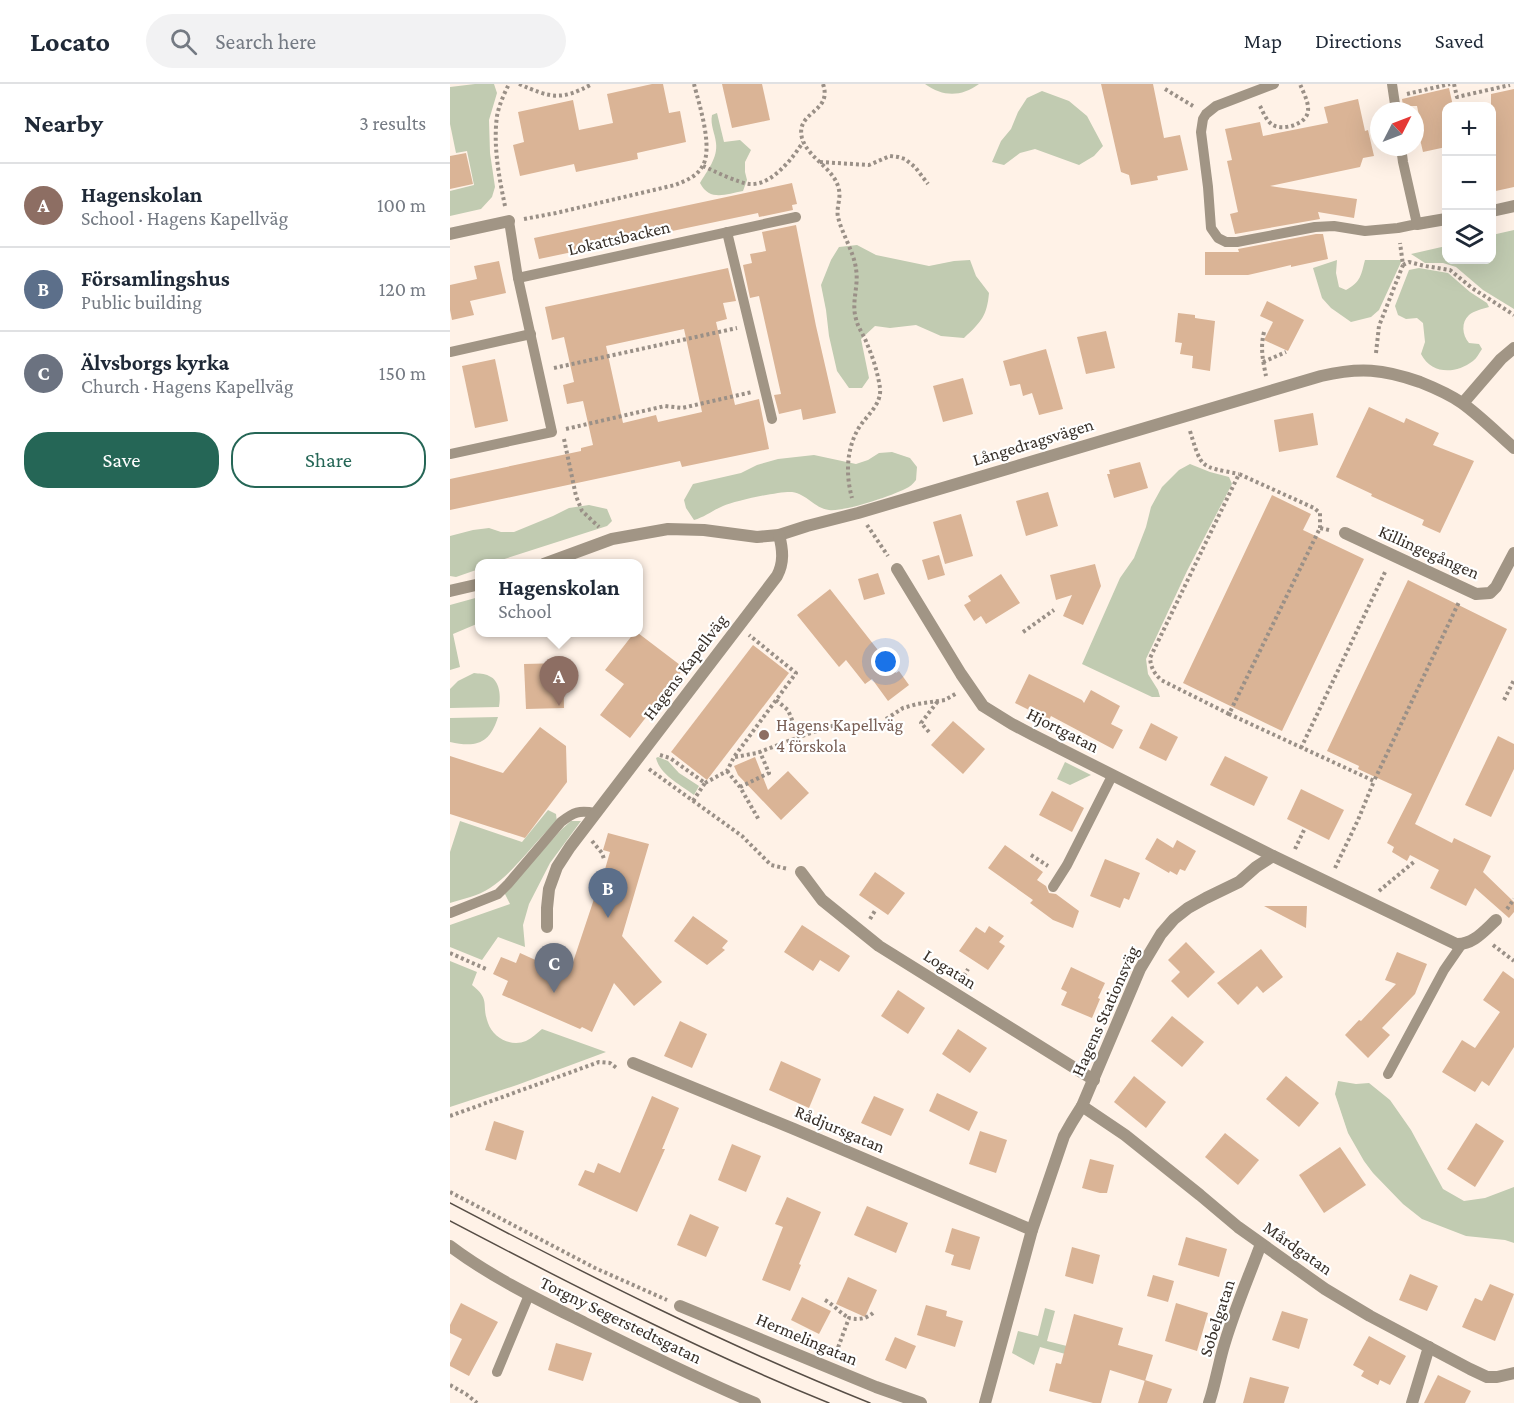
<!DOCTYPE html>
<html lang="en">
<head>
<meta charset="utf-8">
<style>
  :root { --surface:#fff; --page:#f2f2f3; --text:#1f2937; --muted:#747a83; --line:#e0e1e3; --accent:#256656 }
  body { margin:0; font-family:"Crimson Pro",serif; background:var(--page); color:var(--text) }
  .controls { position:absolute; right:18px; top:18px; display:grid; overflow:hidden; border-radius:12px; box-shadow:0 6px 24px #0002 }
  .controls button { width:54px; height:54px; display:grid; place-items:center; padding:0; border:0; border-bottom:2px solid var(--line); background:var(--surface); color:var(--text); font:30px sans-serif }
  .compass { position:absolute; left:920px; top:18px; width:54px; height:54px; border-radius:50%; background:var(--surface); box-shadow:0 6px 24px #0002; rotate:48deg }
  .you { position:absolute; left:436px; top:578px; width:21px; height:21px; margin:-15px; border:4px solid #fff; border-radius:50%; background:#1a73e8; box-shadow:0 0 0 9px #1a73e833 }
  .badge { display:grid; place-items:center; width:39px; height:39px; border-radius:50%; background:var(--accent); color:#fff; font-size:20px; font-weight:700 }
  .pin { position:absolute; translate:-50% -50px; filter:drop-shadow(0 2px 3px #0008) }
  .pin::after { content:''; position:absolute; top:32px; width:21px; height:18px; background:inherit; clip-path:polygon(0 0,100% 0,50% 100%) }
  .popup { position:absolute; left:25px; top:475px; width:168px; height:78px; box-sizing:border-box; display:grid; place-content:center; border-radius:12px; background:var(--surface); filter:drop-shadow(0 2px 4px #0005); font-size:20px; white-space:nowrap; color:var(--muted) }
  .popup b { font-size:22px; color:var(--text) }
  .popup::after { content:''; position:absolute; left:50%; top:100%; margin-left:-12px; border:12px solid transparent; border-top-color:var(--surface) }
  .list { margin:0; padding:0; list-style:none }
  h2 { display:flex; justify-content:space-between; align-items:center; height:78px; margin:0; padding:0 24px; font-size:26px }
  h2 small { font-size:20px; font-weight:400; color:var(--muted) }
  .list li { display:grid; grid-template-columns:39px 1fr auto; gap:18px; align-items:center; box-sizing:border-box; height:84px; padding:0 24px; border-top:2px solid var(--line) }
  .list b { display:block; font-size:22px; white-space:nowrap }
  .list p { margin:0; font-size:20px; white-space:nowrap; color:var(--muted) }
  .list em { font-size:20px; font-style:normal; color:var(--muted) }
  .actions { display:flex; gap:12px; padding:18px 24px }
  .actions a { flex:1; padding:14px 0; border:2px solid var(--accent); border-radius:24px; text-align:center; font-size:21px; color:var(--accent) }
  .actions .main { background:var(--accent); color:#fff }
  .icon { flex:none; width:33px; height:33px; fill:none; stroke:currentColor; stroke-width:2; stroke-linecap:round; stroke-linejoin:round }
  .map { position:relative; flex:none; width:1064px; height:1319px; overflow:hidden }
  header { display:flex; align-items:center; gap:36px; box-sizing:border-box; height:84px; padding:0 30px; background:var(--surface); border-bottom:2px solid var(--line) }
  header strong { font-size:28px }
  nav { display:flex; gap:33px; margin-inline-start:auto; font-size:21px }
  .search { width:420px; height:54px; background:var(--page); display:flex; align-items:center; gap:15px; box-sizing:border-box; padding:0 21px; border-radius:33px; color:var(--muted); font-size:22px }
  main { display:flex }
  aside { flex:1; background:var(--surface) }
  .map>svg:first-child { display:block }
  .green { fill:#c1cbb1 }
  .building { fill:#dab496; fill-rule:evenodd }
  .lines { fill:none; stroke-linecap:round; stroke-linejoin:round }
  .path { stroke:#9a9087; stroke-width:4; stroke-dasharray:3 3; stroke-linecap:butt }
  .service { stroke:#a19585; stroke-width:10 }
  .minor { stroke:#a19585; stroke-width:12 }
  .tertiary { stroke:#a19585; stroke-width:12 }
  .tram { stroke:#574e46; stroke-width:1.5 }
  .education-dot { fill:#8d6e63; stroke:#fff; stroke-width:2 }
  .labels { text-anchor:middle; stroke-width:4.5; stroke-linejoin:round; paint-order:stroke }
  .street-label { font-size:18px; fill:#372f28; stroke:#fff }
  .education-label { font-size:18px; fill:#785e54; stroke:#fff; text-anchor:start }
</style>
</head>
<body>
<header>
<strong>Locato</strong>
<div class="search"><svg class="icon" aria-label="search" viewBox="0 0 24 24"><circle cx="10" cy="10" r="6"/><path d="M15 15l6 6"/></svg>Search here</div>
<nav><a>Map</a><a>Directions</a><a>Saved</a></nav>
</header>
<main>
<aside>
<h2>Nearby<small>3 results</small></h2>
<ul class="list">
<li><span class="badge" style="background:#8d6e63">A</span><div><b>Hagenskolan</b><p>School · Hagens Kapellväg</p></div><em>100 m</em></li>
<li><span class="badge" style="background:#5c6f8a">B</span><div><b>Församlingshus</b><p>Public building</p></div><em>120 m</em></li>
<li><span class="badge" style="background:#6b7280">C</span><div><b>Älvsborgs kyrka</b><p>Church · Hagens Kapellväg</p></div><em>150 m</em></li>
</ul>
<div class="actions"><a class="main">Save</a><a>Share</a></div>
</aside>
<div class="map">
<svg width="1064" height="1319" viewBox="0 0 1064 1319">
  <rect width="100%" height="100%" fill="#fff2e7"/>
  <g class="green">
    <polygon points="25,0 44,0 47,9 39,36 40,69 45,103 42,113 31,125 0,132 0,107 24,101 17,67 6,69 0,40 0,3"/>
    <path d="M475 0H529C511 13 493 13 475 0Z"/>
    <polygon points="592,7 619,17 637,32 653,62 644,72 629,81 585,65 570,69 554,81 542,78 551,57 561,45 568,28 577,14"/>
    <path d="M267 29 274 58 290 56 301 66 295 78V88L297 96 293 107C276 110 260 118 250 99 257 87 268 74 266 59 265 49 260 41 262 31Z"/>
    <polygon points="1064,146 1064,225 1033,206 1006,183 993,179 975,179 961,170 996,162 996,176 1042,176 1042,151"/>
    <path d="M407 161 426 171 479 182 504 177 520 176 526 192 539 209C537 232 531 238 514 254L491 252 466 241 440 244 425 242 411 255 419 294 412 304H399L387 287 379 252 376 226 371 201 381 176 389 163Z"/>
    <path d="M887 176 886 189 889 203 896 206C911 198 911 191 915 176H952L929 226 921 233 901 238 881 224 872 214 863 184Z"/>
    <path d="M969 184 998 189 1020 208 1037 219 1039 223C1032 225 1024 227 1019 231 1011 238 1012 251 1019 259L1029 260 1032 265C1029 269 1027 274 1023 277 1006 290 982 291 971 270L975 258 973 239 967 234 956 235 948 231 945 222 959 186Z"/>
    <path d="M442 368 460 374 467 383 466 396C463 400 460 403 455 405 441 412 394 428 379 426 364 424 357 410 342 408 329 407 285 417 273 422 263 426 255 433 244 436L236 424 234 416 243 400 291 389 307 381 328 375 364 371 406 380 418 376 429 369Z"/>
    <polygon points="740,380 760,388 779,393 782,400 737,487 696,575 698,590 708,606 710,613 702,613 632,580 670,494 684,474 696,443 701,423 712,403 729,386"/>
    <polygon points="139,421 157,425 162,437 157,442 42,479 30,480 29,485 6,493 0,492 0,452 23,446 39,444 51,448 64,448 103,432 119,424"/>
    <polygon points="29,513 29,539 3,550 10,583 0,586 0,521"/>
    <path d="M24 589C29 590 34 589 39 592 50 596 51 613 49 623L0 624V605L8 597Z"/>
    <path d="M48 633C40 659 27 664 0 658V634Z"/>
    <path d="M208 673 218 677 229 689 249 702 244 711C231 701 210 691 206 674Z"/>
    <polygon points="615,678 641,691 620,701 607,695"/>
    <path d="M98 726 106 730 107 738C83 758 66 787 40 804 28 812 13 815 0 819V768L10 737 72 758Z"/>
    <polygon points="121,737 131,737 100,779 79,820 73,841 75,863 48,853 32,876 0,863 0,841 60,820 54,808 112,745"/>
    <path d="M0 877 27 888 22 901C41 916 31 920 38 939 43 954 61 963 76 957 82 954 87 949 92 945L156 968 67 1001 0 1023Z"/>
    <polygon points="888,997 906,1000 919,999 940,1016 961,1046 993,1105 1014,1117 1035,1114 1064,1103 1064,1159 1055,1156 1016,1152 972,1135 953,1120 923,1089 914,1077 898,1049 885,1010"/>
    <polygon points="595,1224 605,1227 597,1257 668,1275 666,1284 590,1263 584,1281 562,1269 568,1247 588,1252"/>
  </g>
  <g class="building">
    <polygon points="202,0 213,0 219,29 230,27 236,58 187,69 188,75 126,88 124,80 70,92 63,61 74,58 68,28 123,16 129,46 163,39 157,10"/>
    <polygon points="272,0 312,0 320,36 282,44"/>
    <polygon points="651,0 703,0 714,54 730,51 738,86 707,92 708,96 681,101 679,91 671,88"/>
    <polygon points="999,4 1003,22 996,22 996,63 973,68 967,42 971,41 967,22 953,22 952,15"/>
    <polygon points="1064,5 1064,103 1041,108 1041,10"/>
    <polygon points="908,15 915,47 918,46 924,72 913,74 910,83 820,102 907,115 904,134 868,128 870,135 785,150 780,130 788,128 777,77 782,76 775,45 810,38 813,52 878,39 874,23"/>
    <polygon points="16,69 23,100 0,105 0,72"/>
    <polygon points="342,99 347,120 342,121 343,126 309,133 308,129 89,175 84,154"/>
    <polygon points="346,141 366,242 386,329 353,336 351,325 329,330 324,311 331,310 309,212 300,214 293,181 302,179 300,170 316,167 312,148"/>
    <polygon points="866,150 873,150 878,175 841,183 841,181 798,191 755,191 755,168 789,168 788,165"/>
    <polygon points="49,177 56,209 20,217 24,231 2,236 0,226 0,201 27,195 24,182"/>
    <path d="M278 184 286 217 273 219 277 235 266 238 285 321 309 315 319 365 232 383 230 377 0 426V395L131 367V364L143 361 133 317 117 320 113 301 124 298 114 253 102 256 95 223ZM234 245 252 328 208 338 206 331 173 339 156 262Z"/>
    <polygon points="817,217 854,236 838,267 814,256 823,238 810,232"/>
    <polygon points="728,229 745,231 745,234 765,237 760,287 742,284 743,272 730,270 732,259 725,258"/>
    <polygon points="656,247 665,284 636,290 627,253"/>
    <polygon points="596,265 613,325 589,331 582,309 573,312 570,300 560,302 553,277"/>
    <polygon points="45,275 58,337 25,344 12,282"/>
    <polygon points="513,294 523,330 493,338 483,302"/>
    <polygon points="919,323 954,339 956,334 989,349 983,361 1024,377 990,449 972,441 974,436 921,412 922,410 886,393"/>
    <polygon points="863,329 868,361 829,368 824,336"/>
    <polygon points="690,378 698,404 664,414 657,390 660,390 659,386"/>
    <polygon points="598,408 608,442 576,452 566,417"/>
    <polygon points="822,411 861,430 853,446 914,475 832,647 733,599"/>
    <polygon points="511,430 523,472 495,480 483,438"/>
    <polygon points="489,471 495,491 478,496 472,476"/>
    <polygon points="645,480 651,502 633,541 613,532 622,511 606,516 600,491"/>
    <polygon points="428,489 435,510 414,516 408,495"/>
    <polygon points="551,490 570,519 536,540 531,532 524,537 514,521 521,517 518,512"/>
    <polygon points="958,496 1057,545 965,740 1002,759 1004,754 1041,772 1033,788 1064,818 1064,828 1059,834 1025,804 1016,822 980,804 989,786 960,771 957,777 942,768 944,763 937,759 962,710 908,685 909,682 877,667"/>
    <polygon points="380,505 446,589 449,587 459,601 438,617 422,595 415,600 396,576 389,583 347,531"/>
    <polygon points="184,549 188,549 234,584 180,654 150,631 174,600 155,586"/>
    <polygon points="303,561 339,589 257,696 221,668"/>
    <polygon points="113,579 114,624 76,625 74,580"/>
    <polygon points="579,590 632,616 634,619 641,606 670,622 661,640 673,646 663,665 601,632 599,636 565,619"/>
    <polygon points="503,637 535,665 513,690 481,661"/>
    <polygon points="701,639 728,653 716,677 689,664"/>
    <polygon points="90,643 116,662 117,698 75,754 0,730 0,672 53,689"/>
    <polygon points="1048,652 1064,660 1064,685 1041,733 1015,721"/>
    <polygon points="775,672 818,693 804,722 760,701"/>
    <polygon points="305,673 318,706 338,687 359,709 331,736 288,691 284,682"/>
    <polygon points="851,705 894,726 879,756 837,735"/>
    <polygon points="602,707 634,724 622,748 589,731"/>
    <polygon points="158,749 199,760 172,852 212,898 184,922 164,899 142,948 132,943 130,945 52,911 58,897 43,890 51,873 66,879 70,869 101,883 105,875 122,881 144,815 146,816 160,768 153,766"/>
    <polygon points="707,754 723,764 727,756 746,767 735,787 730,785 727,791 720,787 719,789 695,775"/>
    <polygon points="555,761 593,788 587,796 596,802 599,809 606,810 629,827 623,844 603,836 580,819 583,816 538,784"/>
    <polygon points="655,775 690,789 679,816 674,814 670,824 640,812"/>
    <polygon points="425,788 455,809 438,831 409,811"/>
    <polygon points="814,822 857,822 856,844"/>
    <polygon points="243,832 278,857 272,864 275,866 257,881 224,857"/>
    <polygon points="352,841 400,872 389,888 370,876 363,887 334,868"/>
    <polygon points="539,842 554,852 549,858 555,862 538,886 509,867 526,843 535,849"/>
    <polygon points="736,858 765,888 738,914 721,897 730,888 718,876"/>
    <polygon points="811,865 833,893 813,909 807,902 788,921 767,899"/>
    <polygon points="947,868 977,880 965,910 932,944 940,951 918,974 895,951 909,936 911,937 946,900 935,896"/>
    <polygon points="621,883 655,899 648,914 650,915 642,934 611,921 617,908 611,905"/>
    <polygon points="1053,887 1064,895 1064,963 1039,1002 1032,997 1025,1008 992,988 1012,956 1025,964 1050,928 1033,916"/>
    <polygon points="448,906 475,924 458,950 431,932"/>
    <polygon points="722,932 754,958 732,983 701,957"/>
    <polygon points="230,937 257,950 242,984 214,972"/>
    <polygon points="508,945 537,964 520,989 492,970"/>
    <polygon points="331,977 371,995 359,1024 319,1006"/>
    <polygon points="684,992 716,1018 696,1044 664,1018"/>
    <polygon points="836,992 869,1019 849,1043 816,1015"/>
    <polygon points="487,1009 528,1028 519,1047 479,1027"/>
    <polygon points="202,1012 229,1024 212,1065 215,1065 187,1128 128,1101 135,1086 144,1089 148,1079 170,1089"/>
    <polygon points="424,1012 454,1025 441,1052 411,1039"/>
    <polygon points="44,1037 74,1047 66,1076 35,1066"/>
    <polygon points="1026,1039 1054,1057 1025,1103 997,1085"/>
    <polygon points="530,1047 557,1056 546,1089 519,1080"/>
    <polygon points="775,1049 809,1076 788,1101 755,1073"/>
    <polygon points="282,1060 311,1072 296,1108 268,1096"/>
    <polygon points="890,1063 916,1101 874,1129 849,1091"/>
    <polygon points="640,1075 664,1081 657,1109 650,1109 632,1104"/>
    <polygon points="337,1113 371,1128 349,1180 351,1181 340,1207 312,1196 333,1143 325,1140"/>
    <polygon points="417,1122 458,1139 446,1169 404,1151"/>
    <polygon points="240,1130 269,1143 256,1173 227,1161"/>
    <polygon points="502,1144 530,1153 520,1186 501,1181 504,1171 495,1168"/>
    <polygon points="736,1153 777,1165 769,1193 728,1181"/>
    <polygon points="622,1163 650,1171 643,1200 615,1192"/>
    <polygon points="960,1190 988,1202 977,1227 949,1216"/>
    <polygon points="703,1191 724,1197 718,1218 697,1212"/>
    <polygon points="398,1193 427,1206 415,1233 386,1220"/>
    <polygon points="1040,1200 1064,1210 1045,1257 1012,1243 1025,1214 1032,1217"/>
    <polygon points="352,1213 381,1227 369,1250 341,1236"/>
    <polygon points="11,1219 48,1238 19,1292 0,1282 0,1279 12,1255 0,1249 0,1241"/>
    <polygon points="726,1219 758,1229 747,1267 715,1257"/>
    <polygon points="476,1221 497,1227 496,1232 513,1237 505,1263 467,1251"/>
    <polygon points="832,1227 858,1235 849,1265 822,1256"/>
    <polygon points="624,1230 673,1244 668,1261 703,1271 695,1297 660,1286 651,1319 643,1319 599,1307 606,1279 611,1280"/>
    <polygon points="919,1252 956,1272 940,1301 930,1296 928,1301 911,1292 914,1287 903,1281"/>
    <polygon points="445,1253 466,1262 456,1285 435,1276"/>
    <polygon points="106,1259 142,1269 133,1297 98,1286"/>
    <polygon points="988,1291 1021,1307 1015,1319 974,1319"/>
    <polygon points="800,1293 839,1303 834,1319 793,1319"/>
    <polygon points="695,1296 722,1305 717,1319 688,1319"/>
  </g>
  <g class="lines">
    <g class="path">
      <path d="M69 0C101 14 111 17 142 0"/>
      <path d="M373 0C383 29 345 27 352 54 358 75 385 84 389 106 391 115 386 124 388 133 392 150 404 168 406 185 409 202 401 218 406 235 408 244 414 251 417 260 423 273 428 290 430 304 432 322 414 333 407 347 396 368 396 392 402 414"/>
      <polyline points="1004,0 1007,13 1060,1"/>
      <polyline points="715,5 743,22"/>
      <polyline points="957,10 1000,0"/>
      <path d="M810 22C813 28 817 38 823 41 833 47 857 40 858 27 859 18 853 8 850 0"/>
      <polyline points="370,78 419,81 440,72 448,73 455,75 465,83 478,100"/>
      <path d="M253 82C264 87 290 100 301 100 322 101 343 74 353 58"/>
      <path d="M55 122C49 93 43 62 47 32 49 21 54 10 59 0"/>
      <path d="M74 135 106 129 225 101C235 97 246 93 252 83 264 65 249 20 244 0"/>
      <polyline points="953,181 959,178 975,182 1000,186 1022,204 1064,231"/>
      <path d="M814 248C810 264 813 277 816 292"/>
      <polyline points="926,269 929,242 953,181 950,159"/>
      <polyline points="813,278 836,268"/>
      <polyline points="104,284 287,244"/>
      <polyline points="116,345 215,322 232,324 302,308"/>
      <path d="M740 347C752 386 750 382 789 390"/>
      <polyline points="114,355 126,412 132,427 149,443"/>
      <polyline points="417,441 438,472"/>
      <polyline points="879,446 870,444 779,630 924,697 1009,518"/>
      <polyline points="573,548 604,526"/>
      <polyline points="326,616 338,626 349,653 388,640"/>
      <polyline points="1054,616 1064,596"/>
      <path d="M779 630 711 596C704 589 701 584 700 574L789 390 864 424 870 429V444"/>
      <polyline points="436,635 453,624 467,620 495,616 507,609"/>
      <polyline points="479,648 471,639 488,617"/>
      <polyline points="851,664 936,486"/>
      <polyline points="210,671 220,674 255,699 243,717"/>
      <polyline points="285,673 307,669 349,653"/>
      <polyline points="199,685 292,752 321,781 338,785"/>
      <polyline points="277,687 290,703 309,736"/>
      <polyline points="255,699 277,687 284,673 346,589 299,551"/>
      <polyline points="290,703 319,689 310,668"/>
      <polyline points="142,757 152,769 154,775"/>
      <polyline points="845,765 855,744"/>
      <polyline points="581,771 598,782"/>
      <polyline points="885,784 908,736 924,697"/>
      <polyline points="929,807 965,777"/>
      <polyline points="1057,825 1064,815"/>
      <polyline points="420,835 426,825"/>
      <polyline points="1043,861 1064,877"/>
      <polyline points="0,869 36,885"/>
      <polyline points="511,897 518,885"/>
      <polyline points="0,1032 149,978 160,979 168,985"/>
      <polyline points="0,1108 145,1184 217,1216"/>
      <path d="M375 1216C384 1221 390 1229 399 1234"/>
      <path d="M386 1269 399 1234C410 1236 417 1235 425 1227"/>
      <polyline points="0,1301 16,1310 27,1319"/>
    </g>
    <g class="service">
      <polyline points="824,0 766,22 756,30 753,35 751,48 758,103 761,144 768,154 776,158 787,158 865,143 884,142 915,147 948,144 967,140 953,78 951,63"/>
      <polyline points="942,0 946,27"/>
      <polyline points="277,148 322,335"/>
      <polyline points="68,194 346,133"/>
      <polyline points="0,268 81,250"/>
      <polyline points="0,370 102,348 68,194 59,137"/>
      <polyline points="603,803 617,781 662,692"/>
      <path d="M0 829 48 810 58 800 111 738C124 728 129 726 145 729"/>
      <polyline points="938,990 994,886 1012,860"/>
      <polyline points="47,1288 79,1211"/>
    </g>
    <g class="minor">
      <polyline points="1042,127 1064,122"/>
      <polyline points="967,140 996,135"/>
      <polyline points="0,150 59,137"/>
      <polyline points="1013,319 1051,275 1064,264"/>
      <polyline points="895,449 1026,510 1040,509 1046,503 1064,469"/>
      <path d="M94 480 162 455 218 445 254 446 307 453 329 451 357 442 408 429 871 292C910 283 933 285 970 298 985 304 999 310 1012 319 1030 332 1047 349 1064 364"/>
      <polyline points="447,485 511,590 533,622 562,640 583,651 823,772"/>
      <polyline points="0,507 30,500"/>
      <polyline points="351,788 372,816 429,862 644,996"/>
      <path d="M97 843V824L99 805 107 783 120 763 327 492C334 479 333 466 329 451"/>
      <polyline points="183,979 344,1045 582,1146"/>
      <polyline points="632,1022 675,1051 750,1111 788,1143 875,1205 920,1232 1020,1285 1037,1293 1047,1293 1064,1289"/>
      <polyline points="230,1222 426,1303 471,1319"/>
      <path d="M535 1319 582 1146 614 1052 622 1038 632 1022 690 885 711 850 724 835 738 824 756 814 789 798 806 783 823 772 1006 860C1023 861 1034 847 1046 836"/>
      <path d="M759 1319C765 1301 768 1283 773 1265 783 1229 798 1195 811 1160"/>
      <polyline points="962,1319 979,1263"/>
    </g>
    <path class="tertiary" d="M0 1162C41 1193 89 1216 135 1239 191 1267 248 1295 305 1319"/>
    <g class="tram">
      <path d="M0 1119C137 1191 275 1261 420 1319"/>
      <path d="M0 1137C124 1202 249 1266 379 1319"/>
    </g>
  </g>
  <circle class="education-dot" cx="314" cy="651" r="6"/>
  <g class="labels">
    <g class="street-label">
      <text transform="translate(169 154) rotate(-13)" y="6">Lokattsbacken</text>
      <text transform="translate(583 358) rotate(-17)" y="6">Långedragsvägen</text>
      <text transform="translate(979 468) rotate(24)" y="6">Killingegången</text>
      <text transform="translate(235 583) rotate(-53)" y="6">Hagens Kapellväg</text>
      <text transform="translate(613 646) rotate(27)" y="6">Hjortgatan</text>
      <text transform="translate(500 885) rotate(32)" y="6">Logatan</text>
      <text transform="translate(655 927) rotate(-66)" y="6">Hagens Stationsväg</text>
      <text transform="translate(390 1045) rotate(23)" y="6">Rådjursgatan</text>
      <text transform="translate(848 1164) rotate(35)" y="6">Mårdgatan</text>
      <text transform="translate(767 1234) rotate(-72)" y="6">Sobelgatan</text>
      <text transform="translate(171 1236) rotate(26)" y="6">Torgny Segerstedtsgatan</text>
      <text transform="translate(357 1255) rotate(23)" y="6">Hermelingatan</text>
    </g>
    <g class="education-label">
      <text x="326" y="647">Hagens Kapellväg<tspan x="326" dy="21">4 förskola</tspan></text>
    </g>
  </g>
</svg>
<div class="controls">
<button>+</button>
<button>−</button>
<button><svg class="icon" aria-label="layers" viewBox="0 0 24 24"><path d="M12 4l9 5-9 5-9-5zM3 14l9 5 9-5"/></svg></button>
</div>
<svg class="compass" viewBox="-18 -18 36 36"><path d="M0-13l5 13h-10z" fill="#e53935"/><path d="M0 13l5-13h-10z" fill="#747a83"/></svg>
<div class="you"></div>
<div class="pin badge" style="left:109px;top:622px;background:#8d6e63">A</div>
<div class="popup"><b>Hagenskolan</b>School</div>
<div class="pin badge" style="left:158px;top:834px;background:#5c6f8a">B</div>
<div class="pin badge" style="left:104px;top:909px;background:#6b7280">C</div>
</div>
</main>
</body>
</html>
